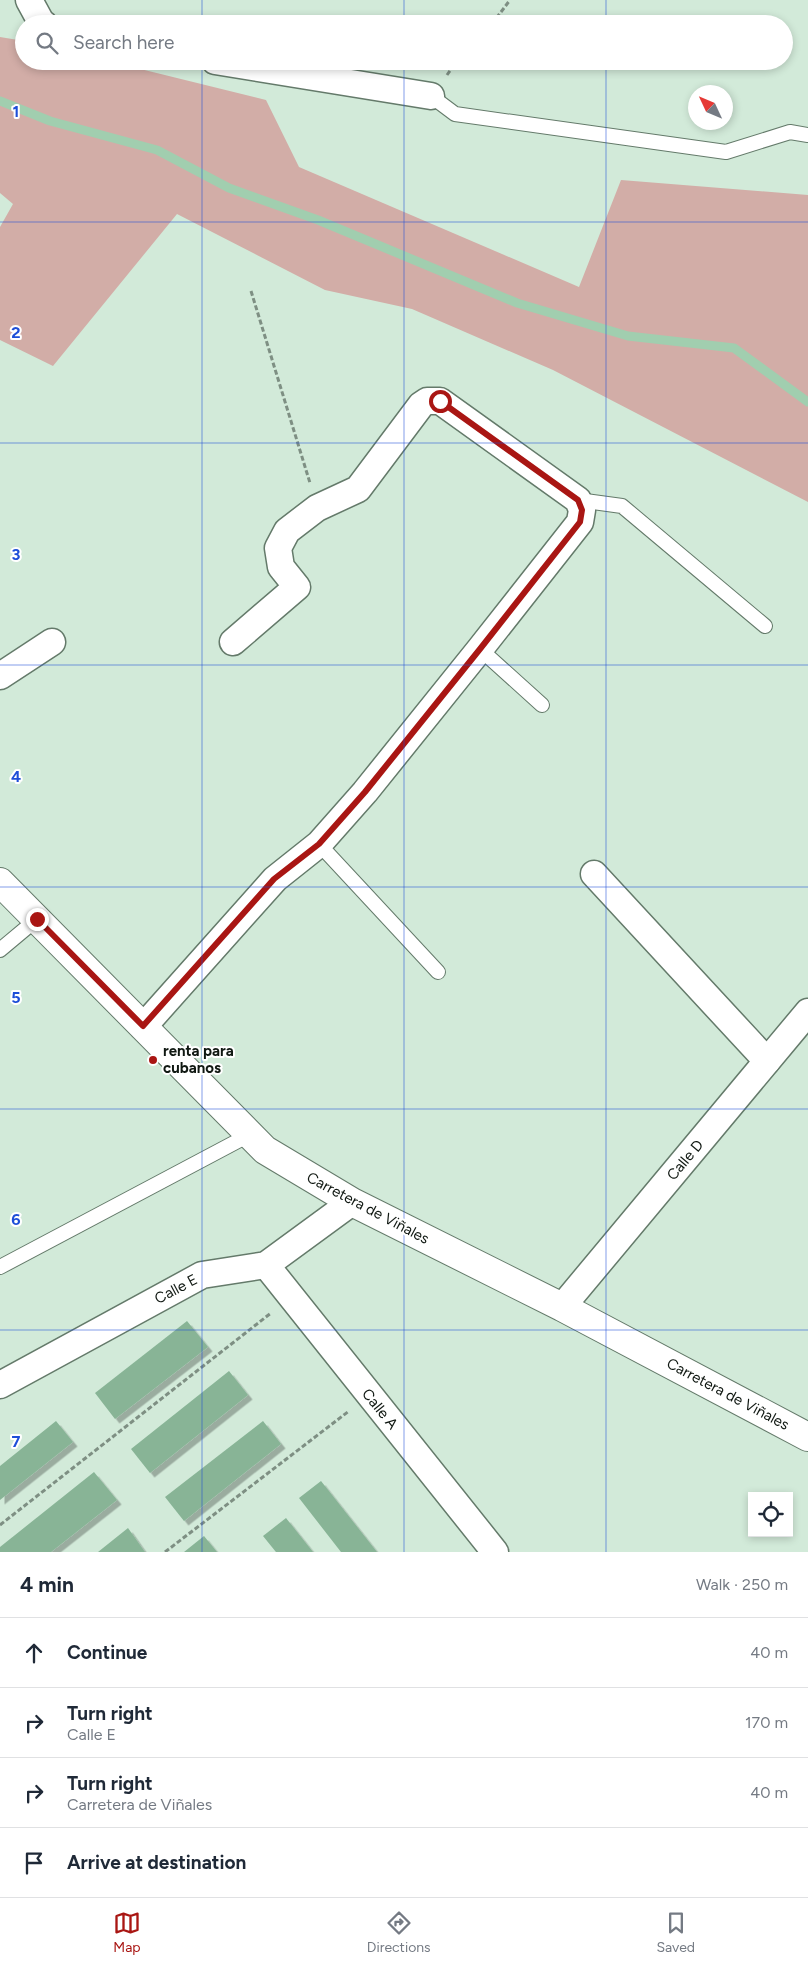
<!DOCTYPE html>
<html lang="en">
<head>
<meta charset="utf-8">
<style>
  :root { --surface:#fff; --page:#f6f6f7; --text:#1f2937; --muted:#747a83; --line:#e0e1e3; --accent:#a91613 }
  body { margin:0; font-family:Figtree,sans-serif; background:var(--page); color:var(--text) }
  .controls { position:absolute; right:15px; bottom:15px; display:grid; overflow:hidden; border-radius:0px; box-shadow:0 2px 8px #0003 }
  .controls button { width:45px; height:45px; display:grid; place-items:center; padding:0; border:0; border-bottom:1px solid var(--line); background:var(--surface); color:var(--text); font:25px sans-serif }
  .compass { position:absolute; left:688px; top:85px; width:45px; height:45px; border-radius:50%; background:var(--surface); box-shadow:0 2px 8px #0003; rotate:314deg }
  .stop { position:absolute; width:15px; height:15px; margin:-11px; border:4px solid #a91613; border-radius:50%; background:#fff }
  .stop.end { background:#a91613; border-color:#fff; box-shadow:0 1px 5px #0008 }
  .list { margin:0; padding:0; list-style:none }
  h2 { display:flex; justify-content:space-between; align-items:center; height:65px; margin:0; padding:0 20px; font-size:21px }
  h2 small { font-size:16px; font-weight:400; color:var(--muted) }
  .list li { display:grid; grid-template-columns:32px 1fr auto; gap:15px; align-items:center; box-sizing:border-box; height:70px; padding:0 20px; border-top:1px solid var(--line) }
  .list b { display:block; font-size:19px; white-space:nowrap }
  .list p { margin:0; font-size:16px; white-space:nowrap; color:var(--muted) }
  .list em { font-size:16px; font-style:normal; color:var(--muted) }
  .icon { flex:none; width:28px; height:28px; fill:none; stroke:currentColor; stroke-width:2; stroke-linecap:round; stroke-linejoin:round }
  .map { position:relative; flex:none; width:808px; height:1552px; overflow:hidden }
  .search { position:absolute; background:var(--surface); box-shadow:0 2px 8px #0003; left:15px; right:15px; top:15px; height:55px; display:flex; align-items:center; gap:12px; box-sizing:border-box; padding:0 18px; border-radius:28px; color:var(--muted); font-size:19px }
  .sheet { height:345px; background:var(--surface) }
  nav { display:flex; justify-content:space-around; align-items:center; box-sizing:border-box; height:70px; border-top:1px solid var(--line); background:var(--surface); font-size:14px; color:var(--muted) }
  nav a { display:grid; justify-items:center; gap:2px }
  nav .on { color:var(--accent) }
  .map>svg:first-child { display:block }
  .green { fill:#d2ada7 }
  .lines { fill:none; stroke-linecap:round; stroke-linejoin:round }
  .stream { stroke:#a1ceaf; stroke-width:9 }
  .building { fill:#88b496; filter:url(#shadow) }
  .service-casing { stroke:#647a6a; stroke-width:16 }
  .minor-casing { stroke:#647a6a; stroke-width:29 }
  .primary-casing { stroke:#647a6a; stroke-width:30 }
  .path { stroke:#7e8f83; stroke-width:3; stroke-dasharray:5 2.5; stroke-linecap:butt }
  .service { stroke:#fff; stroke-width:14 }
  .minor { stroke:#fff; stroke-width:26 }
  .primary { stroke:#fff; stroke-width:28 }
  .route { stroke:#a91613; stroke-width:6 }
  .grid { fill:none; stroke:#1d4ed8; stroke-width:1; stroke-opacity:0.55 }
  .poi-dot { fill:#a91613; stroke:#fff; stroke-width:2 }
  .labels { text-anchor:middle; stroke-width:4; stroke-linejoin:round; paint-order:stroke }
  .poi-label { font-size:15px; font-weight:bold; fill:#101812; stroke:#fff; text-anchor:start }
  .street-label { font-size:15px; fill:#101812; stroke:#fff }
  .grid-label { font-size:16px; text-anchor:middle; font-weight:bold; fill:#1d4ed8; stroke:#fff; stroke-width:4; stroke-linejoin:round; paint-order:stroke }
</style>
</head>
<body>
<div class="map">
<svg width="808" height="1552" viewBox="0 0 808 1552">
  <defs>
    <filter id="shadow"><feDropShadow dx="4.5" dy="4.5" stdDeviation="0" flood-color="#0004"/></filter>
  </defs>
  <rect width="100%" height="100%" fill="#d2ead9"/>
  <polygon class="green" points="0,37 24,41 24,61 108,61 266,100 299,167 579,287 621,180 808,195 808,502 553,370 412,309 325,290 177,214 53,366 0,340 0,227 13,204 0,193"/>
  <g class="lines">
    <polyline class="stream" points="0,101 50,121 157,150 229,188 318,220 517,303 628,336 734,348 808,402"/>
  </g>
  <g class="building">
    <polygon points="187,1321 208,1347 115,1419 95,1393"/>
    <polygon points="229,1371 248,1395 150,1473 131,1449"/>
    <polygon points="56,1421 73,1442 0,1500 0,1466"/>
    <polygon points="263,1421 281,1444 184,1521 165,1497"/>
    <polygon points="94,1472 117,1500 51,1552 0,1552 0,1547"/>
    <polygon points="321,1481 377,1552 341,1552 299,1498"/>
    <polygon points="286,1518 313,1552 276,1552 263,1536"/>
    <polygon points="128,1528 145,1552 98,1552"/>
    <polygon points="204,1536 217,1552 184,1552"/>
  </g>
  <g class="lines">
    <defs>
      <g id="service">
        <polyline points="431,96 455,114 726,152 790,132 808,135"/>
        <polyline points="578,500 622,506 765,626"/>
        <polyline points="480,649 542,705"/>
        <polyline points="319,844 438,972"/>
        <polyline points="0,950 37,919"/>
        <polyline points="0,1267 249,1135"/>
      </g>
      <g id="minor">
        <polyline points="29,0 41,22 44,24"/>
        <polyline points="215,61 431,96"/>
        <polyline points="0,676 52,642"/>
        <polyline points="594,874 767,1061"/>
        <polyline points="143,1027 275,879 319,844 365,792 480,649 580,522 582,510 578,500 440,401 427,401 421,405 358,489 317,508 287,531 278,548 281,567 297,587 233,642"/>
        <polyline points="266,1265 495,1552"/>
        <polyline points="562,1307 808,1012"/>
        <polyline points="0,1385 202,1275 266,1265 352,1202"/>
      </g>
      <polyline id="primary" points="0,882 265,1150 352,1202 562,1307 808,1437"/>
    </defs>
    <use href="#service" class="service-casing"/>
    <use href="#minor" class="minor-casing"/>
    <use href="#primary" class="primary-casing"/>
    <g class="path">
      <polyline points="492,24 510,0"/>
      <polyline points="447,75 457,61"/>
      <polyline points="251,291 310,483"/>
      <polyline points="0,1525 271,1313"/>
      <polyline points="165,1552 349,1411"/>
    </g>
    <use href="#service" class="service"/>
    <use href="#minor" class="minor"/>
    <use href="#primary" class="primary"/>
  </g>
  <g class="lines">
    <polyline class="route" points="37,919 143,1026 274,879 319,844 365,792 480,649 580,522 582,510 578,500 440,401"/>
  </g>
  <path class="grid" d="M202 0V24M404 0V24M606 0V24M202 61V1552M404 61V1552M606 61V1552M0 222H808M0 443H808M0 665H808M0 887H808M0 1109H808M0 1330H808"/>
  <circle class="poi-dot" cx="153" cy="1060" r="5"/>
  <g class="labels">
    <g class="poi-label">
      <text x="163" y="1056">renta para<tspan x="163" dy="17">cubanos</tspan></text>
    </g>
    <g class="street-label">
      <text transform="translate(685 1160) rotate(-50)" y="5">Calle D</text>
      <text transform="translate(368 1208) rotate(28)" y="5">Carretera de Viñales</text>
      <text transform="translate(176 1289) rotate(-28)" y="5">Calle E</text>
      <text transform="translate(728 1394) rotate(28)" y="5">Carretera de Viñales</text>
      <text transform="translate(380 1409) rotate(51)" y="5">Calle A</text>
    </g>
  </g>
  <g class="grid-label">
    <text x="16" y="117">1</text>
    <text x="16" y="338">2</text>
    <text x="16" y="560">3</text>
    <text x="16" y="782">4</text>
    <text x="16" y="1003">5</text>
    <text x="16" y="1225">6</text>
    <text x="16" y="1447">7</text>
  </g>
</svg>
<div class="controls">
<button><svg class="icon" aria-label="locate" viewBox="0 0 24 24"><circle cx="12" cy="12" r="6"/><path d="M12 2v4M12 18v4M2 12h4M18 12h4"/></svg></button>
</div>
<svg class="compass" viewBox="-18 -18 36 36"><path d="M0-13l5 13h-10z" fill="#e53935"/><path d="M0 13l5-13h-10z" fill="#747a83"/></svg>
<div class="stop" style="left:440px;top:401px"></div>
<div class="stop end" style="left:37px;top:919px"></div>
<div class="search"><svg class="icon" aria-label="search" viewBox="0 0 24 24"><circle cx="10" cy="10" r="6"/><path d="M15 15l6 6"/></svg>Search here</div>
</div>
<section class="sheet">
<h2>4 min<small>Walk · 250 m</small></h2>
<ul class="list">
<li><svg class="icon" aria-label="ahead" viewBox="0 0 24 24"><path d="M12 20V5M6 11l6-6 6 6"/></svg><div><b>Continue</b></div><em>40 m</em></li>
<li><svg class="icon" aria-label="right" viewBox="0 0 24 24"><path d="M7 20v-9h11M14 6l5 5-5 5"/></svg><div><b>Turn right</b><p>Calle E</p></div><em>170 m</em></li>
<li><svg class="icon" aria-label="right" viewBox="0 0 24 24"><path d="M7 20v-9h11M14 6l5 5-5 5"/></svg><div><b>Turn right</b><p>Carretera de Viñales</p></div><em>40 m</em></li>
<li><svg class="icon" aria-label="arrive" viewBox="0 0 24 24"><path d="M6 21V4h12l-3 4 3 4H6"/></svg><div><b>Arrive at destination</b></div></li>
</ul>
</section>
<nav>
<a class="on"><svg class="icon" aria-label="map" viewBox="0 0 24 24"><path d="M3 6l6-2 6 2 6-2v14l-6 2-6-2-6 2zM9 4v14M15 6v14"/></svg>Map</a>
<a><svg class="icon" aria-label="directions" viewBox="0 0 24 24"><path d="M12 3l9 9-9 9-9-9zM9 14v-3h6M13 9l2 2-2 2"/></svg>Directions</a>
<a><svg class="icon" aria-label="saved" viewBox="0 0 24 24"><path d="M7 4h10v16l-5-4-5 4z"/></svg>Saved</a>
</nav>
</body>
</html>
